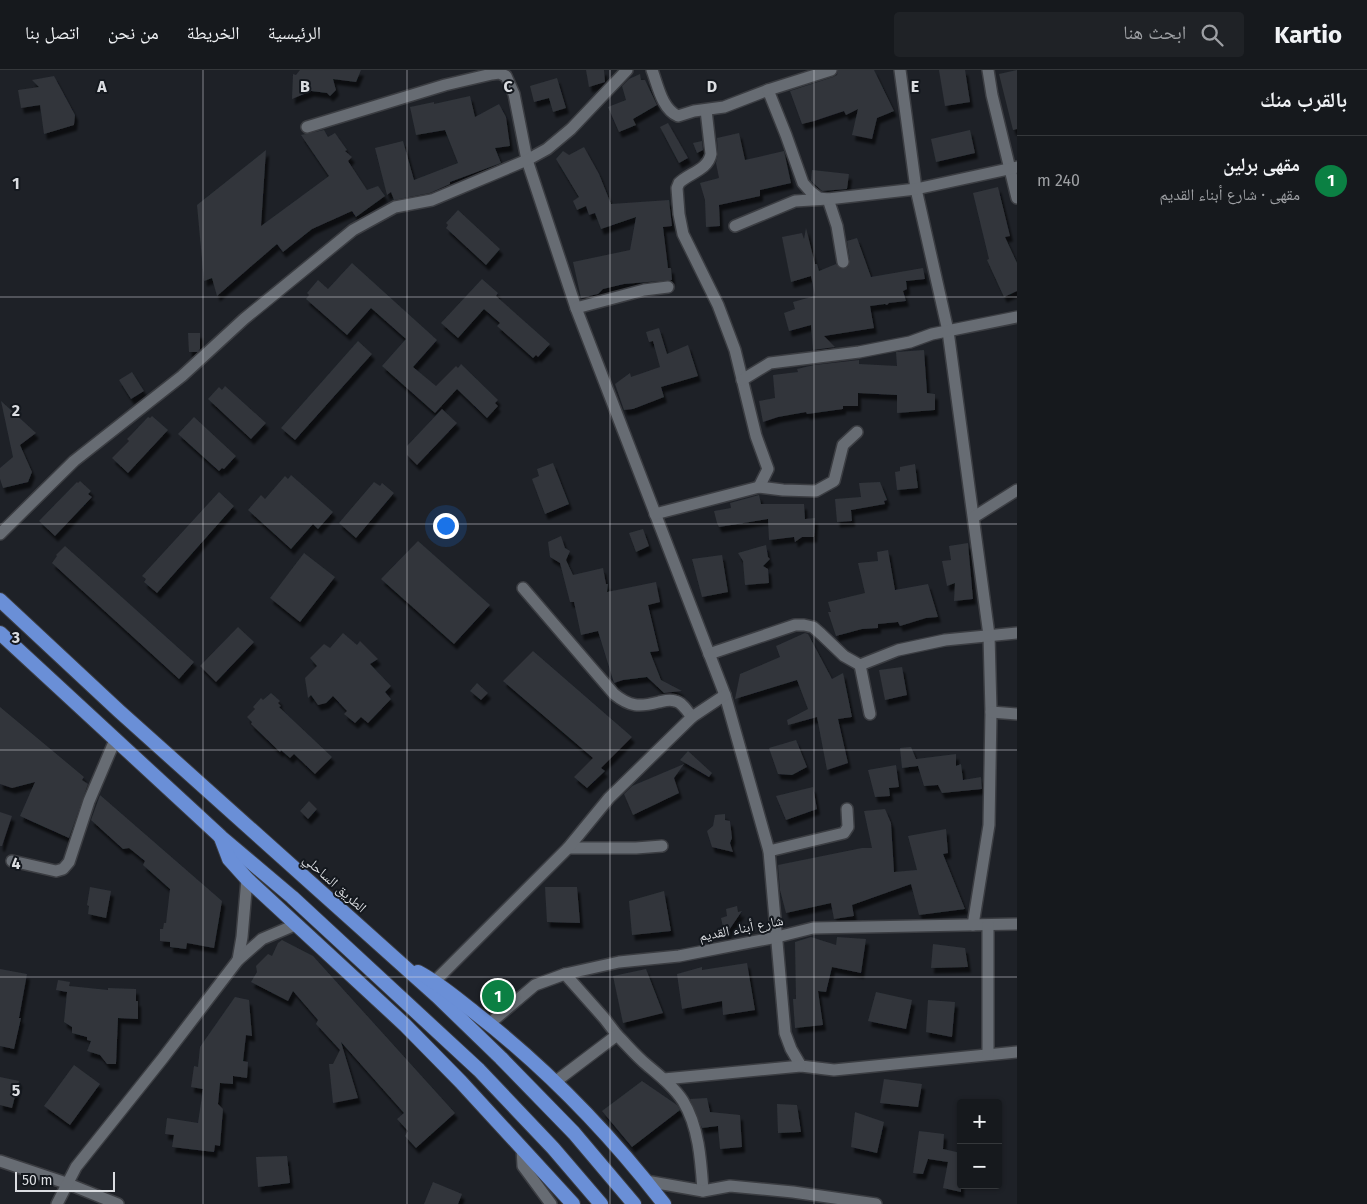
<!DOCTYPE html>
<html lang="ar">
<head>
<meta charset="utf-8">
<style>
  :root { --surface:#16191d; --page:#1f2226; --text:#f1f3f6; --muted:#9ea0a4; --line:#35383b; --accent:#0b8043 }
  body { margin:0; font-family:"Fira Sans","Noto Naskh Arabic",sans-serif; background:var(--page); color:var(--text); direction:rtl }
  .controls { position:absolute; right:15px; bottom:15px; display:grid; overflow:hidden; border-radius:5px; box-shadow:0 1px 4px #0004 }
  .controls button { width:45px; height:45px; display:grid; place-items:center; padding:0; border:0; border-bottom:1px solid var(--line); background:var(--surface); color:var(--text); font:25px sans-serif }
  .scale { position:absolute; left:15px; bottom:12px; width:100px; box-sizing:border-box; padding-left:5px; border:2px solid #dbdde1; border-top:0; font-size:14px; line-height:18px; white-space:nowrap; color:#dbdde1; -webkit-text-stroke:4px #14181e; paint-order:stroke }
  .you { position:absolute; left:445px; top:455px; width:18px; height:18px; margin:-12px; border:4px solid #fff; border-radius:50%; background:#1a73e8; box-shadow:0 0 0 8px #1a73e833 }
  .badge { display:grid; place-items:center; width:32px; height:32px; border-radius:50%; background:var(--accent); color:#fff; font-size:16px; font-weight:700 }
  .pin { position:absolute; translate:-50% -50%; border:2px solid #fff; box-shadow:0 1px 5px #0006 }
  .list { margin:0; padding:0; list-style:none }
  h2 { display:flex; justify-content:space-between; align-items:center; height:65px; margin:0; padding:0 20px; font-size:21px }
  h2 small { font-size:16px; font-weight:400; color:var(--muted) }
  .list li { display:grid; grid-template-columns:32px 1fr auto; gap:15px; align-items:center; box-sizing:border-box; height:90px; padding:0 20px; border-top:1px solid var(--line) }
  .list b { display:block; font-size:19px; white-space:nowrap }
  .list p { margin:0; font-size:16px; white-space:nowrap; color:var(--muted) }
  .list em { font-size:16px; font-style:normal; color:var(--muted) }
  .icon { flex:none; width:28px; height:28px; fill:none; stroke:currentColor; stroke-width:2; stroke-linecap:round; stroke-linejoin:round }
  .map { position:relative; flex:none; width:1017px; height:1134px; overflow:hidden; direction:ltr }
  header { display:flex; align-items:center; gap:30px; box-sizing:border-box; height:70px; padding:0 25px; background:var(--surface); border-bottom:1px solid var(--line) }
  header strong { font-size:24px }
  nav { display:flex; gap:28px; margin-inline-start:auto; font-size:18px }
  .search { width:350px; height:45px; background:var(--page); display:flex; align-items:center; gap:12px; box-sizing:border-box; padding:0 18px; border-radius:5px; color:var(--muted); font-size:19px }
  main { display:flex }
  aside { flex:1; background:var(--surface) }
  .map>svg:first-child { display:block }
  .building { fill:#31353b; filter:url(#shadow) }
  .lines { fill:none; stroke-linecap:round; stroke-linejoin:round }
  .minor-casing { stroke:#3b3d42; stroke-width:14 }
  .trunk-casing { stroke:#3b3d42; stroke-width:16 }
  .minor { stroke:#676c73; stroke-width:11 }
  .trunk { stroke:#6a8fd7; stroke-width:14 }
  .grid { fill:none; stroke:#dbdde1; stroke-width:1; stroke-opacity:0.55 }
  .labels { text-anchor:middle; stroke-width:4; stroke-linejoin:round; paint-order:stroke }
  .street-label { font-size:14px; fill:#dbdde1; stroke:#14181e }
  .grid-label { font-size:16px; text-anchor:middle; font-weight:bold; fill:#dbdde1; stroke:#14181e; stroke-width:4; stroke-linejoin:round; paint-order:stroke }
</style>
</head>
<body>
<header>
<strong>Kartio</strong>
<div class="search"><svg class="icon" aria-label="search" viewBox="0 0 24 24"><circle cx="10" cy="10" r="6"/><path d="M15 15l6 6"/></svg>ابحث هنا</div>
<nav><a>الرئيسية</a><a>الخريطة</a><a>من نحن</a><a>اتصل بنا</a></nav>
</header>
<main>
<aside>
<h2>بالقرب منك<small></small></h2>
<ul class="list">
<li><span class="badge">1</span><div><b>مقهى برلين</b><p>مقهى · شارع أبناء القديم</p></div><em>240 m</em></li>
</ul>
</aside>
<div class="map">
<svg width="1017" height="1134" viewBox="0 0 1017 1134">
  <defs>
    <filter id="shadow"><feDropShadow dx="3" dy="5.5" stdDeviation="1" flood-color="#0009"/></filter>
  </defs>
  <rect width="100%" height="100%" fill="#1e2127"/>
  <g class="building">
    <polygon points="300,0 361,0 356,12 333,9 336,20 330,26 327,23 311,21 292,29 293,4 296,5"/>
    <polygon points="586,0 604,0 605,12 589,17"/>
    <polygon points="838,0 874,0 894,41 877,48 872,69 852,65 858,39 846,45 844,41 814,51 802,54 790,21 833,7 837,5"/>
    <polygon points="939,0 965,0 970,32 945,36"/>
    <polygon points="1017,0 1017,59 1013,60 999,4"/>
    <polygon points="640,4 641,10 645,10 657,35 633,49 636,55 619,62 608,37 626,30 622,16 629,9"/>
    <polygon points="54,6 75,45 74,55 44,64 40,35 21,38 18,20 39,17 32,10"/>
    <polygon points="557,8 566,38 553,42 549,28 534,32 530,16"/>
    <polygon points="470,26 475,47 499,34 506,47 510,76 495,78 501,93 450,112 450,114 430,123 394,130 391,122 387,125 375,78 403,71 414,110 458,93 445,60 416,65 410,37 434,32 434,34"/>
    <polygon points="668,53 688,88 679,93 660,57"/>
    <polygon points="324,60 328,67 335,63 347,80 345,81 352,87 348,91 367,120 378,116 385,126 356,147 352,141 312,159 283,182 277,174 217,226 212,208 204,211 197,135 266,80 261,156 329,106 301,65"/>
    <polygon points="970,60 975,83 936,92 931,69"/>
    <polygon points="739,63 745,90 784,81 791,113 760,120 760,126 719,135 720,156 706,157 705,130 700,113 719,108 716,93 718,84 717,68"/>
    <polygon points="702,71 703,80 697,83 693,73"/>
    <polygon points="584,77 599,104 611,134 669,130 672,156 663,157 668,198 671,198 672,210 624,214 603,219 598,224 581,228 573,192 630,180 636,147 601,159 595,143 589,145 586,136 577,140 573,131 579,127 556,89 563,81 569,85"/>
    <polygon points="812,100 849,104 847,119 822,121 811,111"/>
    <polygon points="998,117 1010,166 1005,167 1017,193 1017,221 1004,227 987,190 989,189 973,123"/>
    <polygon points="458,140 500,179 486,195 446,158 448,155 446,153"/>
    <polygon points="806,158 815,194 817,194 819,201 836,194 841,199 848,197 850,191 847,171 857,168 871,207 923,198 925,209 906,211 907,219 903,221 906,231 889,233 887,235 885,234 870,236 874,258 824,266 835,277 813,280 811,255 789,261 784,243 795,239 793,232 815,226 811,206 791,212 782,167 802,163 804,169"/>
    <polygon points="352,193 437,270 413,297 436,316 456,296 458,298 461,294 498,330 495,333 498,336 487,348 457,319 435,343 382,296 406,269 371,238 347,265 306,229 309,225 307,223 318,210 328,219"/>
    <polygon points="482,209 498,223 496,226 550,274 538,287 536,285 533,288 497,256 500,253 484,239 458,268 441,253"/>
    <polygon points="659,258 667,284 688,275 698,306 661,317 664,327 633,339 624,340 615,314 630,303 631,307 660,297 653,271 649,272 646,262"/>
    <polygon points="188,263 200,263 200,279 198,282 189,282"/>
    <polygon points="358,271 372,284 295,370 281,358"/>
    <polygon points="924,280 927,323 935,324 935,340 897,343 897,325 858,323 858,336 843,336 843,339 807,344 806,342 778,347 763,352 759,331 775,328 773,305 798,302 797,299 814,295 859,290 859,294 897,296 896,282"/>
    <polygon points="132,302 144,321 131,329 119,310"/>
    <polygon points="225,316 266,353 251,369 208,329 219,317 222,320"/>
    <polygon points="1,331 36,363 20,375 32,402 28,412 3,418 0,409 0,398 13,387"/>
    <polygon points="442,339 457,353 417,395 407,385 407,376"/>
    <polygon points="152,346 168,360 128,403 112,388 129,371 127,369 132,364 148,347 150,348"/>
    <polygon points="194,347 236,386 224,399 222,398 219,401 178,364"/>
    <polygon points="553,393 569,434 545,444 532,409 539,406 537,399"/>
    <polygon points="915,394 918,418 897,420 895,402 900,401 900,397"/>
    <polygon points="291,405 333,442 318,459 313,454 291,479 248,440 261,425 265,429 285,406 288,409"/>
    <polygon points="80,411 91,421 88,424 92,427 55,466 39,451 77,412 78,413"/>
    <polygon points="374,412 380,416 382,413 394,423 356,468 339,453"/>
    <polygon points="880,412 887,430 884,431 885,434 851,440 852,451 837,452 835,429 861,427 859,413"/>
    <polygon points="219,422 234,436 157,523 144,512 146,509 142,506"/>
    <polygon points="759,425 761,434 804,434 805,449 815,448 814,467 802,467 795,472 794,467 769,470 768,449 719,457 717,453 714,441 731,438 730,433"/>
    <polygon points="643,459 649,476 636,482 629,463"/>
    <polygon points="561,466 565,478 570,481 566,490 573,505 603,498 606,514 608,514 607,522 656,512 660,532 648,535 659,581 650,582 661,610 682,621 664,623 647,607 623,610 614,613 598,561 581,565 574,532 570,532 560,493 550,487 548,472"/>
    <polygon points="418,471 490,535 454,574 381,509"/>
    <polygon points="968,473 973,529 954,531 955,513 947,516 942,491 951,490 949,476"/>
    <polygon points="766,475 768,487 770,489 763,496 768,499 769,513 745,515 743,491 738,483"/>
    <polygon points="65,476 194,592 179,609 52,493 57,486 56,485"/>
    <polygon points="888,480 895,520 928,514 938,547 926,548 900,556 898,552 878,554 878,558 862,559 836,566 828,542 831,542 828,532 865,523 858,493 878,491 877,482"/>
    <polygon points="304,483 335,507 300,552 270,528"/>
    <polygon points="722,485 728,522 702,527 692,489"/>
    <polygon points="238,557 254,572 216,612 200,596"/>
    <polygon points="343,563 357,575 360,571 378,589 370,594 391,616 385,622 391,629 368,653 361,647 355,653 344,644 347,641 333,626 326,633 318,635 311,625 308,628 305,608 317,596 310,588 324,574 330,578"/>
    <polygon points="805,563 808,564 832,609 843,603 852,647 838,649 848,693 827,700 817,647 788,655 787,650 808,639 797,610 735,629 740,604 780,587 776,576"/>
    <polygon points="533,581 632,667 601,698 605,701 587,718 574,707 593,688 503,611"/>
    <polygon points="902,597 907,625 885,630 879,600"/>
    <polygon points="477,613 488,623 481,630 470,621"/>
    <polygon points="271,623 280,631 278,633 281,636 279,637 332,687 315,704 294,684 290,688 281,680 280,682 251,654 252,652 247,647 255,639 253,637 261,628 263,630"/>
    <polygon points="0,637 84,707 82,710 88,714 69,768 20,746 35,712 12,718 0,714"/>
    <polygon points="796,670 807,697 792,705 778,704 769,678"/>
    <polygon points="911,677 916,689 956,684 956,696 961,694 963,710 981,707 982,719 942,723 938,715 924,716 918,696 902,698 900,678"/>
    <polygon points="688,681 712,703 709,707 680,690"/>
    <polygon points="684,694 674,708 679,723 633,745 624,724 632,716"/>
    <polygon points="896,695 899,717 889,718 890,726 875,727 868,700"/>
    <polygon points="813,717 817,739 786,750 776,726"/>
    <polygon points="100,725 222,831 214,878 187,873 186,879 170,877 170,872 160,871 160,859 163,859 164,853 166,853 170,819 143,795 145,791 129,778 123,779 91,750"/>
    <polygon points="309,731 317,739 308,749 300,741"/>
    <polygon points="885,739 891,753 894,802 917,800 908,766 946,759 948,783 943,784 965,839 919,845 911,814 852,835 854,846 834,849 831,833 786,843 780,820 778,795 862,778 872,778 864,741"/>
    <polygon points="0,742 12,746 2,776 0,776"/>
    <polygon points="725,744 725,750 730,751 732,768 730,773 733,782 712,777 707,761 713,756 715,745"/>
    <polygon points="90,817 111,821 106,848 88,844 89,836 87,835"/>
    <polygon points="545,817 577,817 580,853 547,852"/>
    <polygon points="664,821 671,861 632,865 629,831"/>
    <polygon points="737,836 738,842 742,841 725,866 721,848 727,846 726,839"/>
    <polygon points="811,867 836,875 837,867 866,869 861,903 832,897 826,922 818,921 823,955 795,958 793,929 796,929 795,872"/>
    <polygon points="282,870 313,886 455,1043 416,1078 405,1066 408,1061 397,1049 404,1043 341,972 358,1028 333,1033 329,994 333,994 340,980 316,954 318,950 293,921 288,931 251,912 257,902 256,896 268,884 272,886 278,873"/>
    <polygon points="933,874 965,878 968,897 931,898"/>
    <polygon points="747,893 755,940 723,945 722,931 682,939 677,904 702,897 702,900"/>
    <polygon points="0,899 27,904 19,948 21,948 14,979 0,976"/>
    <polygon points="646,899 663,943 623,953 613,906"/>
    <polygon points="58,910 70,912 69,916 108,920 108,918 136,919 136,931 138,931 138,949 118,948 116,994 107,994 100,985 87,981 91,971 87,970 87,967 72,963 72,957 64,952 67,922 56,920"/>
    <polygon points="876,922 912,930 906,959 868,951"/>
    <polygon points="235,927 249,930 252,966 246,965 243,991 248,992 247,1008 233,1006 233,1014 220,1013 218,1034 223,1039 220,1076 215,1075 214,1082 172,1077 174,1065 165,1064 167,1048 198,1053 203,1019 191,1017 194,996 198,997 200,977"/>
    <polygon points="928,930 955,932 952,967 926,962"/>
    <polygon points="74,995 100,1014 70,1055 44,1036"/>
    <polygon points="0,1007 19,1011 12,1038 0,1035"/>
    <polygon points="884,1009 922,1014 918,1037 880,1033"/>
    <polygon points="642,1011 677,1035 680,1040 632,1077 602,1041"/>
    <polygon points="707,1028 710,1042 740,1045 742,1077 720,1079 718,1056 702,1058 690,1029"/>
    <polygon points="777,1034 797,1035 801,1062 778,1063"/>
    <polygon points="855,1042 884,1052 877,1083 851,1077"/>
    <polygon points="919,1061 944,1064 943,1079 961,1083 961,1122 943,1118 948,1092 928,1089 923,1104 913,1103"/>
    <polygon points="287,1086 290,1113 258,1117 256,1087"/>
    <polygon points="433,1112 462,1124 458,1134 424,1134"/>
  </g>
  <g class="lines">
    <defs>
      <g id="minor">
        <path d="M652 0C658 16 662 39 678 46L694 41 724 37 768 20 786 65 803 113 810 121 819 128 828 129 837 156 843 192"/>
        <polyline points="900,0 916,119 948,261 989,565 991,642 989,755 973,855"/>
        <polyline points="988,0 992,25 1017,128"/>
        <polyline points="768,20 831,0"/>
        <path d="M706 40 711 84C708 100 689 103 679 113L677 118 679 144 683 164 718 235 735 280 756 366 768 399 759 417"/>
        <polyline points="307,57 445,15 492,4 499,3 506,6 514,24 527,90 576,238 725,625 769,781 785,963 791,979 801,996 834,1000 1017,982"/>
        <polyline points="735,156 795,131 828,129 916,119 1017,97"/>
        <polyline points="576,238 644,220 668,217"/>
        <polyline points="742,310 770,293 859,282 910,272 932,264 1017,247"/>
        <polyline points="655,444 759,417 783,420 816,421 834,411 843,375 857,362"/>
        <polyline points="974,447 1017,420"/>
        <polyline points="0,464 74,391 182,306 244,249 353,160 395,137 432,130 527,90 547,79 571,59 627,0"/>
        <path d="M523 518 614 624C630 637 639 637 659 632 664 631 669 629 675 631 682 632 688 642 692 647"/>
        <polyline points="709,584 795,555 804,555 813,557 821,564 844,586 860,595 898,580 945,570 1017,563"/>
        <polyline points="860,595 870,644"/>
        <polyline points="991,642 1017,644"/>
        <polyline points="568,778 636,778 662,776"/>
        <polyline points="769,781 844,763 848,757 847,739"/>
        <polyline points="12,791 56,801 63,799 69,792 89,731 115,670"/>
        <polyline points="238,890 242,867 247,809"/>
        <polyline points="565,904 604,948 617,965"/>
        <polyline points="435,911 568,778 609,728 692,647 725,625"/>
        <polyline points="489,954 535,915 565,904 619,892 679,886 777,867 813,858 1017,854"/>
        <polyline points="988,984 988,855"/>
        <polyline points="664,1009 801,996"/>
        <path d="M555 1012 617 965C627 975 636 986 647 995 660 1006 674 1017 683 1031 699 1057 701 1092 703 1121"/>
        <polyline points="522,1078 523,1096 551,1134"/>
        <polyline points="0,1091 66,1113 118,1134"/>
        <polyline points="646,1111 703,1121 730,1116 793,1122 876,1134"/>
        <polyline points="57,1134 76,1097 163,988 238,890 262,869 295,855"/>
      </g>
      <g id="trunk">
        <polyline points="0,530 119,641 437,926 501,988 574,1063 634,1134"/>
        <polyline points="0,563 221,767 292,827 479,1000 553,1078 601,1134"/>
        <polyline points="221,768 229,789 247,809 405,955 461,1012 573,1134"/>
        <path d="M418 902C439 913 456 928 474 942 545 997 609 1063 664 1134"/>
      </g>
    </defs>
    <use href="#minor" class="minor-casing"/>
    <use href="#trunk" class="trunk-casing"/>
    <use href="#minor" class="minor"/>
    <use href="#trunk" class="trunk"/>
  </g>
  <path class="grid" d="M203 0V1134M407 0V1134M610 0V1134M814 0V1134M0 227H1017M0 454H1017M0 680H1017M0 907H1017"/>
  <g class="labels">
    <g class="street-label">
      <text transform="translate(335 813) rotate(42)" y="5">الطريق الساحلي</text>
      <text transform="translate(741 858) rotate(-11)" y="5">شارع أبناء القديم</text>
    </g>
  </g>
  <g class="grid-label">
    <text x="102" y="22">A</text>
    <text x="305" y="22">B</text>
    <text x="508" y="22">C</text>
    <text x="712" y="22">D</text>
    <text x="915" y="22">E</text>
    <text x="16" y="119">1</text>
    <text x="16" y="346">2</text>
    <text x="16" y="573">3</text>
    <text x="16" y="799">4</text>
    <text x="16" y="1026">5</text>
  </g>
</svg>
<div class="controls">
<button>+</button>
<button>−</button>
</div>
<div class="scale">50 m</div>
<div class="you"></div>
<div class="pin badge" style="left:498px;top:926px">1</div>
</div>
</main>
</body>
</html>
